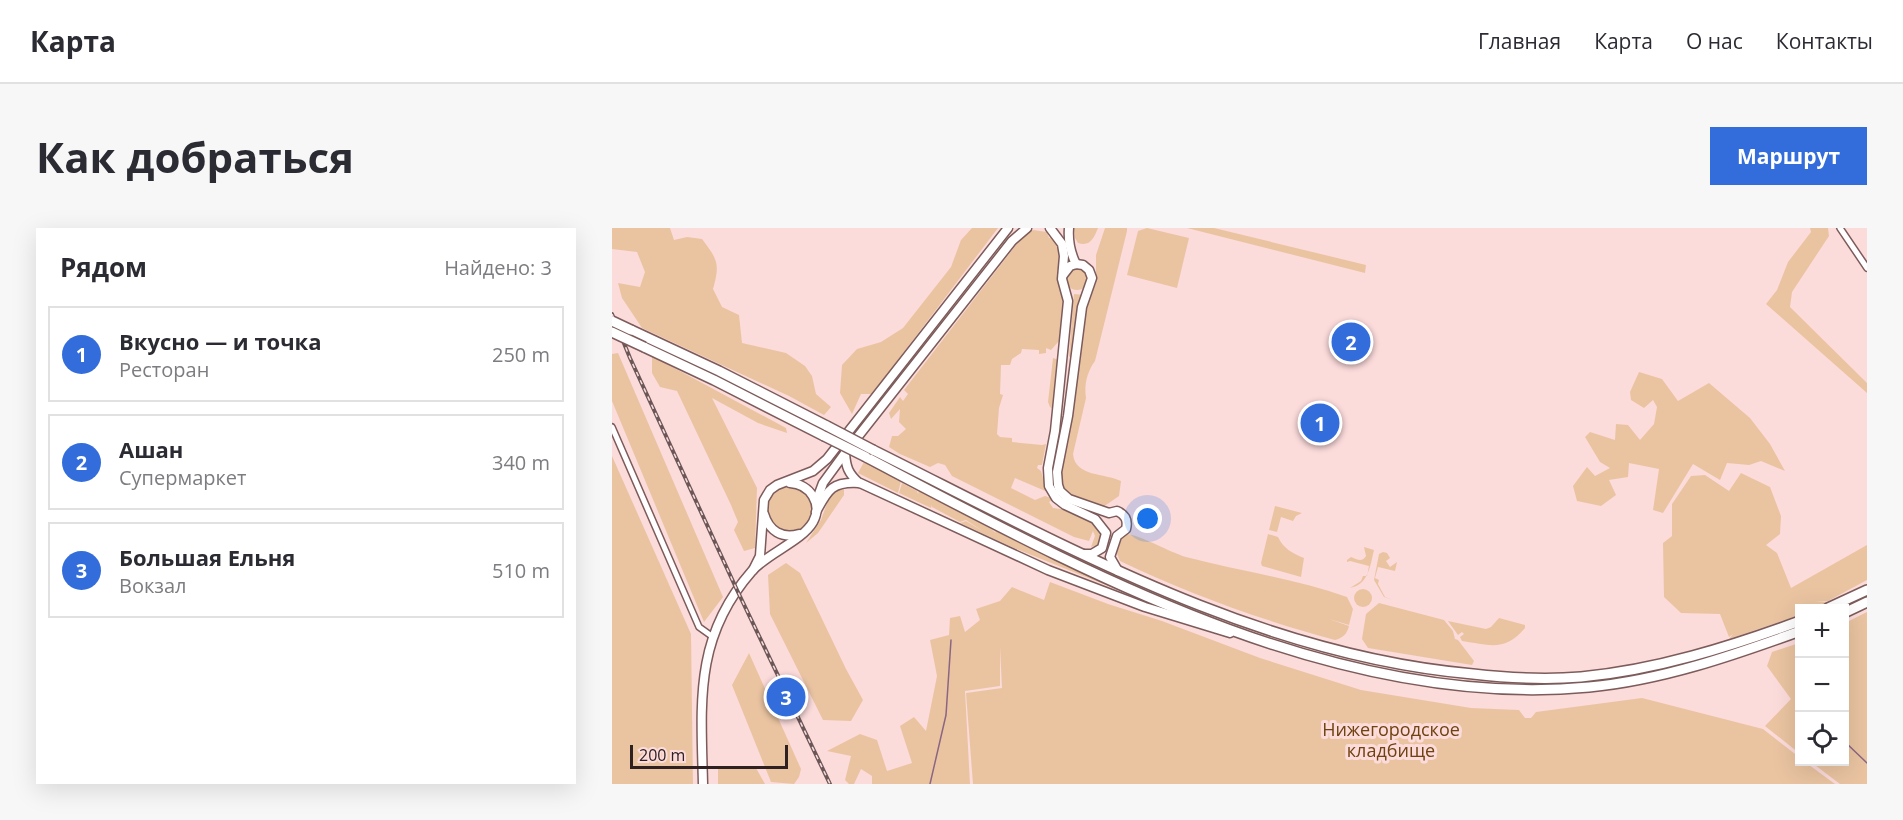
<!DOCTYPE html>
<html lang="ru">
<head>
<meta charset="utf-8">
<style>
  :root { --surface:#fff; --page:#f7f7f7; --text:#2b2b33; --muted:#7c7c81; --line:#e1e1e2; --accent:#336ddb }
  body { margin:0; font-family:"Open Sans",sans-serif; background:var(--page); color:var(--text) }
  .controls { position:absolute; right:18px; bottom:18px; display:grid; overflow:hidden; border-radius:0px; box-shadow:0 6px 24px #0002 }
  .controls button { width:54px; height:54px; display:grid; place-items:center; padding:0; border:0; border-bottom:2px solid var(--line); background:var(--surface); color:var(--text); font:30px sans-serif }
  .scale { position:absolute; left:18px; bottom:15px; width:158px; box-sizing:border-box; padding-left:6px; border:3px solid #2f2121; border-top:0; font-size:16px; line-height:21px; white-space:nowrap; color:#2f2121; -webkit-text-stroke:4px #fcdbdb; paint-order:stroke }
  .you { position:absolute; left:536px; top:291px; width:21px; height:21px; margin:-15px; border:4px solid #fff; border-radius:50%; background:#1a73e8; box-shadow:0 0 0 9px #1a73e833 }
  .badge { display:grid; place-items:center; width:39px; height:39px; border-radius:50%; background:var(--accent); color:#fff; font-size:20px; font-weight:700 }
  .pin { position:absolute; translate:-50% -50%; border:3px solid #fff; box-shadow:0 2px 6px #0006 }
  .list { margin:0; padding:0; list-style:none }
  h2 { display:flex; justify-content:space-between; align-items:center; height:78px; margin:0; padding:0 24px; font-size:26px }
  h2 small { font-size:20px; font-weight:400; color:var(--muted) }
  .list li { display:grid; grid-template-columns:39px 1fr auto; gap:18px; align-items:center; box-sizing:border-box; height:96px; margin:0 12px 12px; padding:0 12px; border:2px solid var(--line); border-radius:0px }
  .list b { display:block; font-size:22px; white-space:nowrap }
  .list p { margin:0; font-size:20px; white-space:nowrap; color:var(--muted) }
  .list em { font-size:20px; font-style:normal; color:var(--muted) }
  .icon { flex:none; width:33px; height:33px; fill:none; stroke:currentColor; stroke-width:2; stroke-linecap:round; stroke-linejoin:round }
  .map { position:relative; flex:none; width:1255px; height:556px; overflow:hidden; border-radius:0px }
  header { display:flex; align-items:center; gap:36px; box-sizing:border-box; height:84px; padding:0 30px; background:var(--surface); border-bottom:2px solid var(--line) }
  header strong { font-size:28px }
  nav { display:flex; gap:33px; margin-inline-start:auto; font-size:21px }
  .intro { display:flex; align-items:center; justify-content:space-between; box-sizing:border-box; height:144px; padding:0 36px }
  h1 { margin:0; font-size:42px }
  .button { padding:15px 27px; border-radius:0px; background:var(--accent); color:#fff; font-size:21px; font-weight:700 }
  main { display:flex; gap:36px; padding:0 36px }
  aside { flex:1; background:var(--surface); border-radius:0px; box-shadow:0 6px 24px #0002 }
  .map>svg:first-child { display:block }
  .green { fill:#eac4a1 }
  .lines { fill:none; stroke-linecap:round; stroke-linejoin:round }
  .stream { stroke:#8b6682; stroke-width:1.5 }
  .minor-casing { stroke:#7d5b5b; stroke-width:8 }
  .secondary-casing { stroke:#7d5b5b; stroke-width:11 }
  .primary-casing { stroke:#7d5b5b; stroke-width:12 }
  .minor { stroke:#fff; stroke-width:5 }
  .secondary { stroke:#fff; stroke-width:8 }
  .primary { stroke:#fff; stroke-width:9 }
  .rail-casing { stroke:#6b5757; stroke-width:4 }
  .rail { stroke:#fcdbdb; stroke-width:1.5; stroke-dasharray:4.5; stroke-linecap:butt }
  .primary-bridge-casing { stroke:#7d5b5b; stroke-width:12; stroke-linecap:butt }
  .primary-bridge { stroke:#fff; stroke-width:9 }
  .labels { text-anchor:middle; stroke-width:6; stroke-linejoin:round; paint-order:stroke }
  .park-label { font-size:18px; fill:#6e430f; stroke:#fcdbdb }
</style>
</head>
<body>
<header>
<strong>Карта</strong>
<nav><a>Главная</a><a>Карта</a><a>О нас</a><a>Контакты</a></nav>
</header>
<div class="intro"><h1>Как добраться</h1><a class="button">Маршрут</a></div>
<main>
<aside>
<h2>Рядом<small>Найдено: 3</small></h2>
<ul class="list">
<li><span class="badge">1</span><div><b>Вкусно — и точка</b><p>Ресторан</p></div><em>250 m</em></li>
<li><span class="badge">2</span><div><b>Ашан</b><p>Супермаркет</p></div><em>340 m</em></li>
<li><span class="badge">3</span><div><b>Большая Ельня</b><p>Вокзал</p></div><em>510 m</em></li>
</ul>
</aside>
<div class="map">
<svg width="1255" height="556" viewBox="0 0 1255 556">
  <rect width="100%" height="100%" fill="#fcdbdb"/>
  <g class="green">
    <path d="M0 0H58L62 12 75 9 90 11C106 32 108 36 101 61L110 79 127 87 130 115 174 125 193 138 200 148 204 166 219 179 212 187 177 168 30 100 10 70 6 55 28 59 33 44 25 24 0 21Z"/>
    <polygon points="360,0 386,0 260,166 249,166 240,186 228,165 230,137 245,121 269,114 291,100 339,39 349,12"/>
    <path d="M462 0H486C482 10 478 19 466 15L463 10Z"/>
    <path d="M493 0H515V3L483 133C475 144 472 157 474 170L461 226C463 249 493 245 509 253L507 268 491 279 477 277 450 263 447 247 470 96 475 77 484 55V27Z"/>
    <polygon points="535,0 577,10 565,60 515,47 526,3"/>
    <polygon points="575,0 602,0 754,37 753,45"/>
    <polygon points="1198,0 1216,0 1217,8 1180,64 1178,79 1255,155 1255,165 1154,76 1165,62 1176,34 1199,4"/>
    <path d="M421 2 435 4 437 10 440 9 445 12 449 26 446 43 452 69 447 113 439 122 434 120V125L427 126V122L410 121 409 125 400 131 398 137H389L388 166 391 167 387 180 385 206 388 209 400 210V214L430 217 434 216 430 237H426L425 240 429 243 433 257 438 265 403 250 399 260 423 272 433 268 442 271 437 274 441 280C466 283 476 285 491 306L488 316 479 319 483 308 481 303 477 313 462 309 340 248 333 237 326 235 318 239 288 226 277 219 280 208H286L294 201 287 194 288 181 279 191 277 185 288 169 291 173 296 166 292 162 411 8Z"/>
    <circle cx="465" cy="51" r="11"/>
    <polygon points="462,66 472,67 461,134 457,128"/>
    <polygon points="6,125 111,369 92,394 0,173 0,126"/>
    <polygon points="40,128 174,200 175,205 146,195 100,170 145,260 143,320 132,323 122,302 126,294 119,277 65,163 48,159 40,145"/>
    <polygon points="441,130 447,132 442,182 438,179 436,174"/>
    <polygon points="1027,144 1050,151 1066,173 1097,155 1138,190 1158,216 1173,243 1149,233 1137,237 1115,235 1108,252 1081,236 1051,285 1041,282 1047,241 1017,235 1016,249 997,252 1004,267 989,278 965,273 961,258 975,239 983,248 998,240 988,234 973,209 978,204 1003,212 1004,196 1016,197 1028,212 1042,196 1045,179 1041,172 1032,180 1019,172 1018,164"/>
    <polygon points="0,228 79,406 81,556 0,556"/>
    <polygon points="252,234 289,253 286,265 246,245"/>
    <polygon points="1129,245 1158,259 1169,288 1168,306 1154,317 1165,325 1179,360 1255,317 1255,352 1216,373 1203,374 1216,374 1202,380 1188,380 1187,387 1185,388 1117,411 1121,406 1117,409 1108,386 1069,385 1052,369 1051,315 1060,308 1060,276 1079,248 1093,247 1117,263"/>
    <polygon points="290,255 305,263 306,266 307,262 379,301 384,305 382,301 512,363 511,364 402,320 348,295 354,293 372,304 354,292 348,294 320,279 320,277 319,280 287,265"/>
    <circle cx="178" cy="281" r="23"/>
    <polygon points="229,259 232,260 232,267 206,305 194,315 209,292 219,264"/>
    <polygon points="663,278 690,285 684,288 681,293 669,289 665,304 657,302"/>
    <path d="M514 306C529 307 557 324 574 329 628 343 683 351 735 369L741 381 737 397 717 391 737 398C735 406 731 410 723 412 649 392 577 366 508 333L504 323 509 309Z"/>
    <path d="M656 306 666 309C672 321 680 325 692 330L689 349 650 338 649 335Z"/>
    <path d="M752 319 762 322C758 338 757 356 738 360L749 353 751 348H755L757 338 738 333 735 334V332L739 329C745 331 750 335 754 328Z"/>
    <polygon points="771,324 775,325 778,330 774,333 778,339 785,334 783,343 766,339 763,350 767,352 766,356 773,369 782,372 772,369 762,352 767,326"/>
    <polygon points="174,335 188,345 234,441 251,472 239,493 211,492 158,386 156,347"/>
    <polygon points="438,354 496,376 550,393 648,430 749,462 859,480 907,482 913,490 919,490 924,484 1030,470 1151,501 1187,529 1188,534 1193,534 1223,556 361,556 354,465 390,460 388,419 388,458 353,463 358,556 260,556 260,548 249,541 242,556 237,556 233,552 239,528 215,523 248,506 265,512 275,543 300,535 288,498 302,489 314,503 325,448 318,412 337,407 338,390 348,388 353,404 368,392 364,381 388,373 400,359 432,372"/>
    <circle cx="751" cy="370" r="9"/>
    <polygon points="767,375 832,392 841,403 843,411 846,412 862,433 860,437 756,420 750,411 754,386"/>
    <polygon points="1255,384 1255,556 1228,556 1199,534 1232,534 1233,395"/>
    <path d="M887 390 913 397V400C893 424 878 417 850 413L848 409 852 406 850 404 846 407 836 393 874 401 879 399Z"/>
    <polygon points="1187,415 1188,415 1187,525 1153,498 1179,471 1155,438 1160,424"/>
    <polygon points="137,425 189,541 187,549 182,556 159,554 120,457"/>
    <polygon points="144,540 153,556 106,556 106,541"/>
  </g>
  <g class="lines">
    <g class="stream">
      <polyline points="1232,513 1255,535"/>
      <polyline points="318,556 334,487 339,412"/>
    </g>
    <defs>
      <g id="minor">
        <polyline points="1228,0 1255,40"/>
        <polyline points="0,199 87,399 101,409"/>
      </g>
      <g id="secondary">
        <polyline points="438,0 450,16 452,28 450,51 456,73 443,203 436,240 437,258 444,270 453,277 483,291 494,305 490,320 480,326 471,326"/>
        <path d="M457 0C456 13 458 24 464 36"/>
        <path d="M451 47 458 38 464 36 471 37 477 42 480 50 470 79 456 188 445 244 446 257 448 263 457 271 497 285 505 283C514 287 516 293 514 301L505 308 498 329 506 343"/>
        <path d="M233 225C234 239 236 245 247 255"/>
        <polyline points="204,274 211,255 233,225 400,13 415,0"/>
        <path d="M204 284C216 261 221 253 248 255L436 342 533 379 618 405"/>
        <path d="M152 286C157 303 170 311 187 306"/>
        <polyline points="141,342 148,328 152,272 158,262 165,257 201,243 215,231 396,0"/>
        <path d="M91 556C89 474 82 409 140 343 156 325 190 313 201 294 211 276 198 256 178 255"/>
      </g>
      <g id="primary">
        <polyline points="19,102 107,143 215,198"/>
        <polyline points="32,119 102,152 212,208"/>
        <path d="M261 222C452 317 644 427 861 446 896 450 933 452 969 449 1044 442 1117 419 1188 393"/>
        <path d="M254 229C471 343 724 483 977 459 1050 452 1119 428 1188 403"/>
        <polyline points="1216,380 1255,362"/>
        <polyline points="1232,385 1255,374"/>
      </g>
    </defs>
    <use href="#minor" class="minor-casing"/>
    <use href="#secondary" class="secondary-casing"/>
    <use href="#primary" class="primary-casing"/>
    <use href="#minor" class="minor"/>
    <use href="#secondary" class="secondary"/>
    <use href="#primary" class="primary"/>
    <defs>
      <polyline id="rail" points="0,86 18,130 125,362 218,556"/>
    </defs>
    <use href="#rail" class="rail-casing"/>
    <use href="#rail" class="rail"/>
    <defs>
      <g id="primary-bridge">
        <polyline points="0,93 19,102"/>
        <polyline points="0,104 32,119"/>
        <polyline points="215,198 261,222"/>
        <polyline points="212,208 254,229"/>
      </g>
    </defs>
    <use href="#primary-bridge" class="primary-bridge-casing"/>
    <use href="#primary-bridge" class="primary-bridge"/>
  </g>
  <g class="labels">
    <g class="park-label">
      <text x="779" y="508">Нижегородское<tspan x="779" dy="21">кладбище</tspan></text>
    </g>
  </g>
</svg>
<div class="controls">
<button>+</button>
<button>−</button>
<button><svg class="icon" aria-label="locate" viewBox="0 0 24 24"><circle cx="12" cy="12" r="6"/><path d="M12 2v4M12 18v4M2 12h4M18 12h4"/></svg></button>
</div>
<div class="scale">200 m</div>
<div class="you"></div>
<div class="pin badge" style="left:708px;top:195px">1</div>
<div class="pin badge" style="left:739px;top:114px">2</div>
<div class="pin badge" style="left:174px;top:469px">3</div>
</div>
</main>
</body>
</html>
